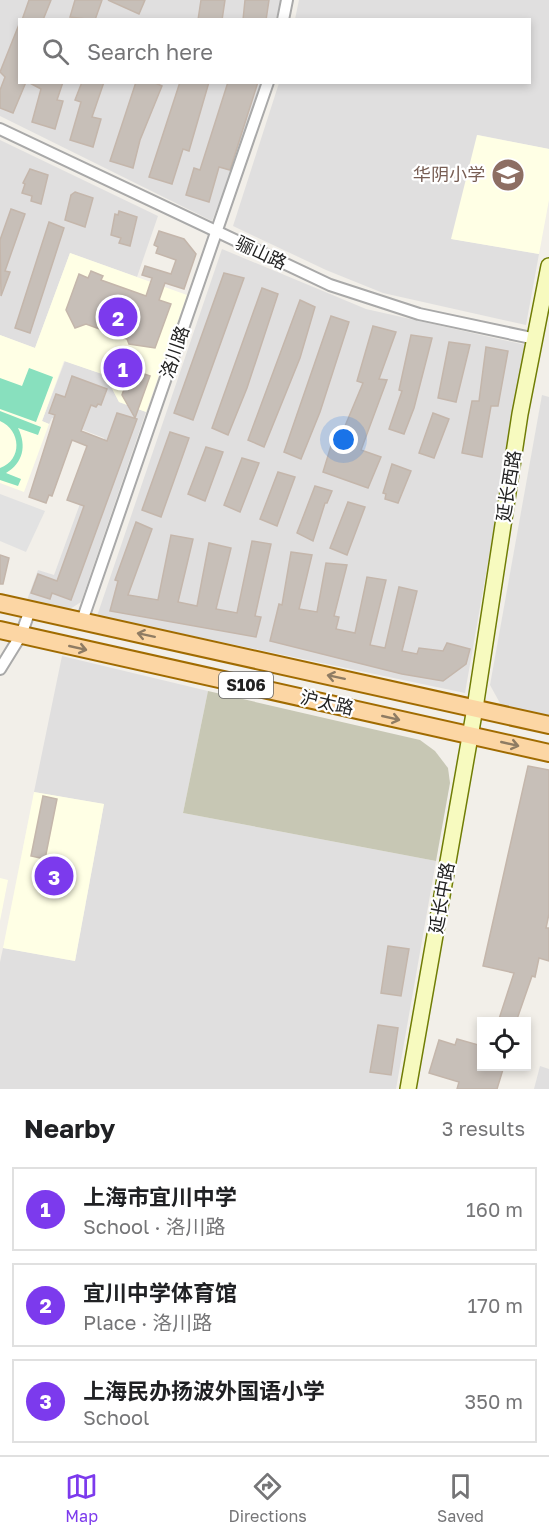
<!DOCTYPE html>
<html lang="en">
<head>
<meta charset="utf-8">
<style>
  :root { --surface:#fff; --page:#f2f2f2; --text:#202124; --muted:#757577; --line:#e0e0e0; --accent:#7c3aed }
  body { margin:0; font-family:"Golos Text","Noto Sans SC",sans-serif; background:var(--page); color:var(--text) }
  .controls { position:absolute; right:18px; bottom:18px; display:grid; overflow:hidden; border-radius:0px; box-shadow:0 3px 9px #0003 }
  .controls button { width:54px; height:54px; display:grid; place-items:center; padding:0; border:0; border-bottom:2px solid var(--line); background:var(--surface); color:var(--text); font:30px sans-serif }
  .you { position:absolute; left:344px; top:440px; width:21px; height:21px; margin:-15px; border:4px solid #fff; border-radius:50%; background:#1a73e8; box-shadow:0 0 0 9px #1a73e833 }
  .badge { display:grid; place-items:center; width:39px; height:39px; border-radius:50%; background:var(--accent); color:#fff; font-size:20px; font-weight:700 }
  .pin { position:absolute; translate:-50% -50%; border:3px solid #fff; box-shadow:0 2px 6px #0006 }
  .list { margin:0; padding:0; list-style:none }
  h2 { display:flex; justify-content:space-between; align-items:center; height:78px; margin:0; padding:0 24px; font-size:26px }
  h2 small { font-size:20px; font-weight:400; color:var(--muted) }
  .list li { display:grid; grid-template-columns:39px 1fr auto; gap:18px; align-items:center; box-sizing:border-box; height:84px; margin:0 12px 12px; padding:0 12px; border:2px solid var(--line); border-radius:0px }
  .list b { display:block; font-size:22px; white-space:nowrap }
  .list p { margin:0; font-size:20px; white-space:nowrap; color:var(--muted) }
  .list em { font-size:20px; font-style:normal; color:var(--muted) }
  .icon { flex:none; width:33px; height:33px; fill:none; stroke:currentColor; stroke-width:2; stroke-linecap:round; stroke-linejoin:round }
  .map { position:relative; flex:none; width:549px; height:1089px; overflow:hidden }
  .search { position:absolute; background:var(--surface); box-shadow:0 3px 9px #0003; left:18px; right:18px; top:18px; height:66px; display:flex; align-items:center; gap:15px; box-sizing:border-box; padding:0 21px; border-radius:0px; color:var(--muted); font-size:22px }
  .sheet { height:366px; background:var(--surface) }
  nav { display:flex; justify-content:space-around; align-items:center; box-sizing:border-box; height:84px; border-top:2px solid var(--line); background:var(--surface); font-size:16px; color:var(--muted) }
  nav a { display:grid; justify-items:center; gap:3px }
  nav .on { color:var(--accent) }
  .map>svg:first-child { display:block }
  .residential { fill:#e0dfdf }
  .education { fill:#ffffe5 }
  .construction { fill:#c7c7b4 }
  .pitch { fill:#88e0be }
  .parking { fill:#e2e2e2 }
  .building { fill:#c7bfb8; stroke:#c4b6ab; stroke-width:1.5 }
  .lines { fill:none; stroke-linecap:round; stroke-linejoin:round }
  .street-casing { stroke:#a9a9a9; stroke-width:14 }
  .secondary-casing { stroke:#707d05; stroke-width:18 }
  .primary-casing { stroke:#a06b00; stroke-width:20 }
  .street { stroke:#fff; stroke-width:10 }
  .secondary { stroke:#f7fabf; stroke-width:15 }
  .primary { stroke:#fcd6a4; stroke-width:16 }
  .oneway { stroke:#8f7c63 }
  .labels { text-anchor:middle; stroke-width:4.5; stroke-linejoin:round; paint-order:stroke }
  .shield { fill:#fff; stroke:#646464; stroke-width:1.5 }
  .shield-label { font-size:16px; font-weight:bold; fill:#222 }
  .education-label { font-size:18px; fill:#785e54; stroke:#fff; text-anchor:end }
  .street-label { font-size:18px; fill:#222; stroke:#fff }
</style>
</head>
<body>
<div class="map">
<svg width="549" height="1089" viewBox="0 0 549 1089">
  <rect width="100%" height="100%" fill="#f2efe9"/>
  <g class="residential">
    <polygon points="0,0 281,0 276,19 20,20 20,82 261,83 234,166 212,221 0,116"/>
    <polygon points="299,0 549,0 549,149 478,135 452,239 539,254 526,325 383,293 326,270 233,226 279,83 530,82 530,20 295,19"/>
    <polygon points="0,140 158,216 137,277 70,253 35,348 0,335"/>
    <polygon points="222,249 366,309 526,345 465,693 97,616"/>
    <polygon points="65,361 105,375 119,402 146,412 81,602 70,609 27,600 38,570 54,575 104,438 52,418 49,424 42,421"/>
    <polygon points="542,395 549,397 549,716 501,705 490,685"/>
    <polygon points="62,656 208,691 183,813 436,861 396,1089 0,1089 0,962 3,948 75,961 104,804 34,792"/>
    <polygon points="540,1066 549,1069 549,1089 534,1089"/>
  </g>
  <g class="education">
    <polygon points="477,135 549,149 549,200 539,254 451,239"/>
    <polygon points="70,253 187,295 146,412 119,402 105,375 64,361 42,421 49,424 24,492 0,483 0,335 35,348"/>
    <polygon points="34,792 104,804 75,961 3,948"/>
    <polygon points="0,878 8,880 0,921"/>
  </g>
  <polygon class="construction" points="208,691 420,740 435,751 448,768 450,783 436,861 183,813"/>
  <g class="pitch">
    <polygon points="29,368 53,377 36,422 0,409 0,378 22,386"/>
    <path d="M0 411 41 427 38 435 18 428C27 446 23 463 6 473L21 479 18 486 0 480V468C23 460 21 430 0 421Z"/>
  </g>
  <polygon class="parking" points="0,494 45,511 26,552 0,541"/>
  <g class="building">
    <polygon points="29,0 51,0 43,20 22,20"/>
    <polygon points="75,0 102,0 95,20 70,17"/>
    <polygon points="108,0 145,0 139,14"/>
    <polygon points="201,0 225,0 222,20 198,20"/>
    <polygon points="245,0 269,0 266,20 243,20"/>
    <polygon points="20,22 20,82 26,82 13,113 0,108 0,90 5,77 0,72"/>
    <polygon points="28,82 63,82 57,100 63,101 55,129 32,122 41,89"/>
    <polygon points="82,82 104,82 92,117 101,119 93,147 70,140 81,102 75,100"/>
    <polygon points="136,82 153,82 162,86 140,140 133,168 110,161"/>
    <polygon points="180,82 209,82 189,151 183,149 172,184 149,177"/>
    <polygon points="228,82 258,82 230,170 219,167 209,202 186,195 194,168 200,170"/>
    <polygon points="30,169 48,175 41,204 31,201 32,196 22,193 25,184 23,183"/>
    <polygon points="75,192 93,198 85,227 65,220 71,195"/>
    <polygon points="11,209 25,214 5,271 10,272 1,296 0,240"/>
    <polygon points="119,211 137,217 130,246 119,243 121,238 111,235 115,214 118,215"/>
    <polygon points="49,222 64,228 30,333 15,328"/>
    <polygon points="159,231 184,239 196,254 184,289 165,283 159,300 171,304 155,348 129,344 127,339 86,324 75,328 66,310 79,274 88,278 91,271 103,276 101,280 146,296 152,278 142,275 145,266 171,274 176,260 156,253 158,247 154,245"/>
    <polygon points="224,273 244,278 193,420 174,413"/>
    <polygon points="262,288 278,294 247,388 228,435 212,428"/>
    <polygon points="300,300 315,307 300,358 264,447 248,440"/>
    <polygon points="331,316 349,322 320,412 301,459 284,452"/>
    <polygon points="373,326 396,332 379,379 387,380 361,450 381,457 368,488 323,472 334,436 340,438 363,383 357,381"/>
    <polygon points="411,335 432,338 414,408 404,434 389,429 402,391 399,390"/>
    <polygon points="449,342 470,345 456,402 438,398"/>
    <polygon points="486,347 508,351 498,406 491,406 482,457 462,453 472,401 479,401"/>
    <polygon points="133,370 150,376 135,418 122,395 130,372"/>
    <polygon points="72,376 107,389 101,405 98,404 96,407 91,405 81,431 107,441 117,413 137,419 71,600 52,593 50,599 31,593 38,574 57,581 84,506 67,500 87,446 72,440 52,496 49,495 46,503 29,497 55,415 49,413 56,394 65,397"/>
    <polygon points="433,413 449,419 434,458 419,453"/>
    <polygon points="170,432 189,438 161,517 142,510"/>
    <polygon points="206,447 223,452 205,501 188,494"/>
    <polygon points="242,458 259,463 240,512 224,505"/>
    <polygon points="392,464 411,471 398,503 385,499 386,494 383,493"/>
    <polygon points="278,472 295,477 277,526 260,519"/>
    <polygon points="315,486 332,491 327,503 325,503 313,541 297,533"/>
    <polygon points="348,502 365,507 347,555 330,548"/>
    <polygon points="136,522 152,529 128,595 158,600 171,535 193,539 178,602 197,606 209,543 231,548 216,609 237,613 252,541 271,544 255,616 261,617 256,637 110,611 118,581 115,580"/>
    <polygon points="291,552 312,555 299,609 317,612 326,563 347,565 334,616 339,617 336,629 355,633 367,577 386,580 370,645 385,648 399,587 417,591 402,651 417,654 419,648 443,651 447,643 470,649 466,664 443,681 402,674 270,641 279,604 282,605"/>
    <polygon points="0,555 9,558 3,584 0,584"/>
    <polygon points="528,766 549,770 549,914 546,928 549,928 549,961 539,958 535,977 532,976 516,1022 498,1022 514,973 483,966"/>
    <polygon points="43,796 57,799 45,859 31,856"/>
    <polygon points="388,946 409,949 401,996 381,993"/>
    <polygon points="378,1025 398,1028 391,1075 370,1072"/>
    <polygon points="457,1039 482,1046 482,1066 504,1066 497,1089 457,1089 459,1082 429,1073 439,1040 455,1045"/>
  </g>
  <g class="lines">
    <defs>
      <g id="street">
        <polyline points="283,20 287,0"/>
        <polyline points="0,129 330,285 419,314 536,339"/>
        <polyline points="82,621 268,82"/>
        <polyline points="0,669 21,635 30,610"/>
      </g>
      <polyline id="secondary" points="408,1089 475,708 520,414 549,266"/>
      <g id="primary">
        <polyline points="0,603 549,725"/>
        <polyline points="0,630 549,753"/>
      </g>
    </defs>
    <use href="#street" class="street-casing"/>
    <use href="#secondary" class="secondary-casing"/>
    <use href="#primary" class="primary-casing"/>
    <use href="#street" class="street"/>
    <use href="#secondary" class="secondary"/>
    <use href="#primary" class="primary"/>
  </g>
  <defs><path id="oneway-shaft" d="M-6 0H5M1.5-3L5.5 0L1.5 3" fill="none" stroke-width="1.6" stroke-linecap="round" stroke-linejoin="round" transform="scale(1.5)"/></defs>
  <g class="oneway">
    <use href="#oneway-shaft" transform="translate(146 635) rotate(-168)"/>
    <use href="#oneway-shaft" transform="translate(78 648) rotate(13)"/>
    <use href="#oneway-shaft" transform="translate(336 677) rotate(-168)"/>
    <use href="#oneway-shaft" transform="translate(391 718) rotate(13)"/>
    <use href="#oneway-shaft" transform="translate(510 744) rotate(13)"/>
  </g>
  <defs>
    <symbol id="school-disc" viewBox="-11 -11 22 22"><circle r="9.5" fill="#8d6e63" stroke="#fff"/><path d="M0-5L7-2L0 1L-7-2ZM-4 1L0 2.5L4 1V4Q0 6-4 4Z" fill="#fff"/></symbol>
  </defs>
  <g fill-rule="evenodd">
    <use href="#school-disc" x="489" y="156" width="38" height="38"/>
  </g>
  <g class="labels">
    <rect class="shield" x="219" y="672" width="54" height="26" rx="4.5"/>
    <g class="shield-label">
      <text x="246" y="691">S106</text>
    </g>
    <g class="education-label">
      <text x="485" y="181">华阴小学</text>
    </g>
    <g class="street-label">
      <text transform="translate(261 253) rotate(25)" y="6">骊山路</text>
      <text transform="translate(175 352) rotate(-71)" y="6">洛川路</text>
      <text transform="translate(509 486) rotate(-81)" y="6">延长西路</text>
      <text transform="translate(327 703) rotate(13)" y="6">沪太路</text>
      <text transform="translate(442 898) rotate(-80)" y="6">延长中路</text>
    </g>
  </g>
</svg>
<div class="controls">
<button><svg class="icon" aria-label="locate" viewBox="0 0 24 24"><circle cx="12" cy="12" r="6"/><path d="M12 2v4M12 18v4M2 12h4M18 12h4"/></svg></button>
</div>
<div class="you"></div>
<div class="pin badge" style="left:123px;top:368px">1</div>
<div class="pin badge" style="left:118px;top:317px">2</div>
<div class="pin badge" style="left:54px;top:876px">3</div>
<div class="search"><svg class="icon" aria-label="search" viewBox="0 0 24 24"><circle cx="10" cy="10" r="6"/><path d="M15 15l6 6"/></svg>Search here</div>
</div>
<section class="sheet">
<h2>Nearby<small>3 results</small></h2>
<ul class="list">
<li><span class="badge">1</span><div><b>上海市宜川中学</b><p>School · 洛川路</p></div><em>160 m</em></li>
<li><span class="badge">2</span><div><b>宜川中学体育馆</b><p>Place · 洛川路</p></div><em>170 m</em></li>
<li><span class="badge">3</span><div><b>上海民办扬波外国语小学</b><p>School</p></div><em>350 m</em></li>
</ul>
</section>
<nav>
<a class="on"><svg class="icon" aria-label="map" viewBox="0 0 24 24"><path d="M3 6l6-2 6 2 6-2v14l-6 2-6-2-6 2zM9 4v14M15 6v14"/></svg>Map</a>
<a><svg class="icon" aria-label="directions" viewBox="0 0 24 24"><path d="M12 3l9 9-9 9-9-9zM9 14v-3h6M13 9l2 2-2 2"/></svg>Directions</a>
<a><svg class="icon" aria-label="saved" viewBox="0 0 24 24"><path d="M7 4h10v16l-5-4-5 4z"/></svg>Saved</a>
</nav>
</body>
</html>
